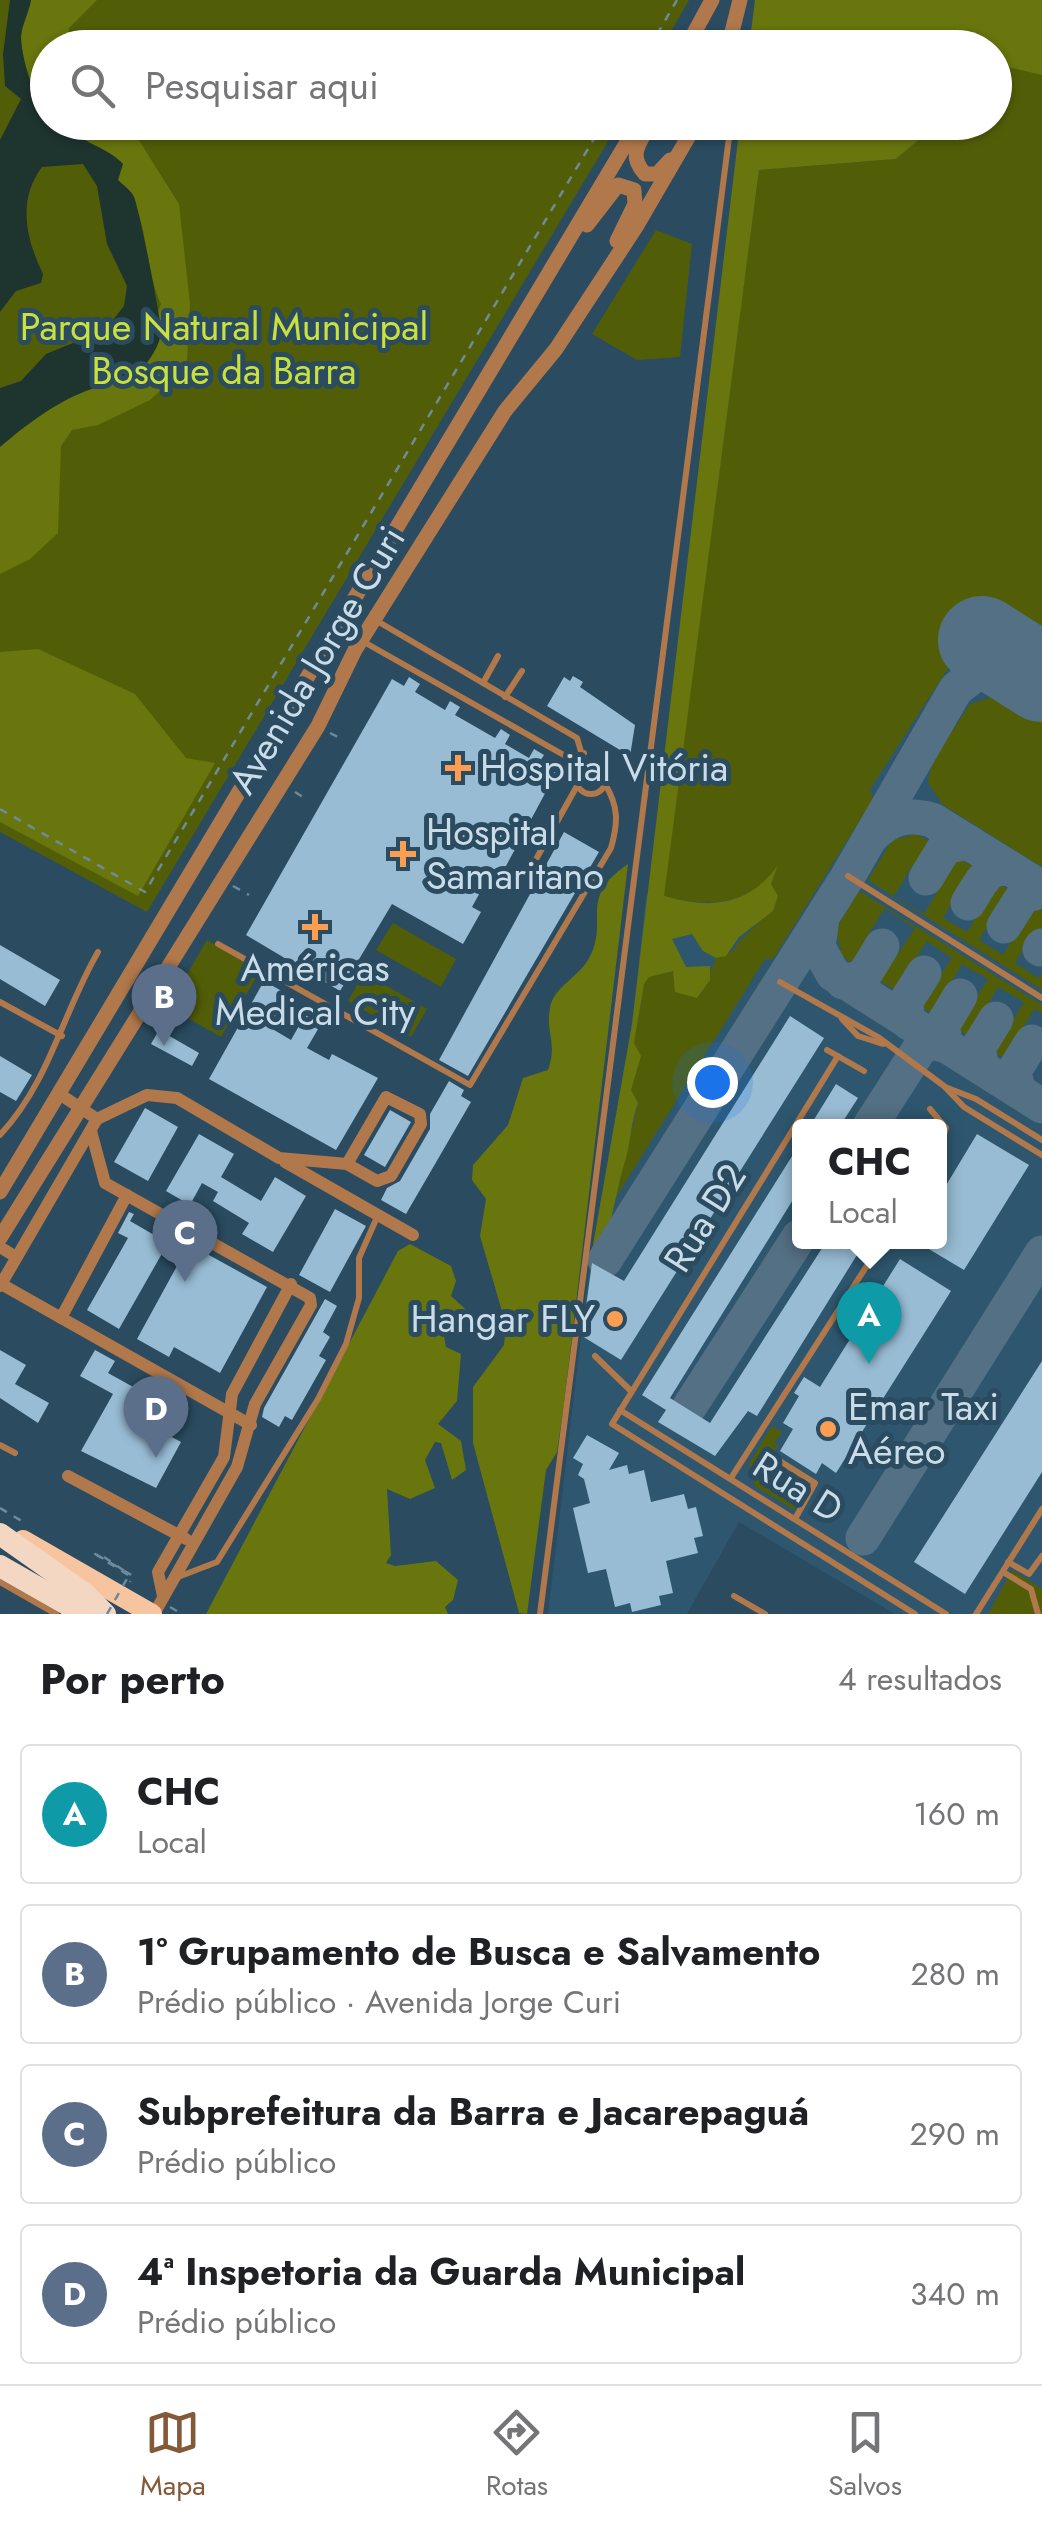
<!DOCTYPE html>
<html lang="pt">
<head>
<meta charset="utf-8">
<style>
  :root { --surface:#fff; --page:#f2f2f2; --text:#202124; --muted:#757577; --line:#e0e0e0; --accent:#835938 }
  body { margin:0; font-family:Jost,sans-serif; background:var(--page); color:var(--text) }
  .you { position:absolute; left:712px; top:1082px; width:35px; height:35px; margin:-25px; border:8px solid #fff; border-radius:50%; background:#1a73e8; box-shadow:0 0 0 15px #1a73e833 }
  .badge { display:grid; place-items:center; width:65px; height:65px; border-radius:50%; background:var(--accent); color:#fff; font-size:32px; font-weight:700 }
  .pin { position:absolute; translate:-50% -82px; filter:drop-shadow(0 2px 5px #0008) }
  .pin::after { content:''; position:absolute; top:52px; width:35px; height:30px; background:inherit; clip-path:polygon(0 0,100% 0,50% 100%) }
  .popup { position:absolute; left:792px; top:1119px; width:155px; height:130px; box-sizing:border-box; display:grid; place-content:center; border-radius:10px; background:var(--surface); filter:drop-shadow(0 2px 8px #0005); font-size:32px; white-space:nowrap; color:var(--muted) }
  .popup b { font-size:38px; color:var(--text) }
  .popup::after { content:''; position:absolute; left:50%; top:100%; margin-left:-20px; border:20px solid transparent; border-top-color:var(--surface) }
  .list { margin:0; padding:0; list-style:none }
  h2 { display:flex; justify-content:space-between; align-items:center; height:130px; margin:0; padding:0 40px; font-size:42px }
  h2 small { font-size:32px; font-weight:400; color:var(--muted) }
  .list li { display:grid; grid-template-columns:65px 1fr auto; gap:30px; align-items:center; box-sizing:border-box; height:140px; margin:0 20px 20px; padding:0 20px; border:2px solid var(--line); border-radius:10px }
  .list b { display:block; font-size:38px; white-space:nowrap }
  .list p { margin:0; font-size:32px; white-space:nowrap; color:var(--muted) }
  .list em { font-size:32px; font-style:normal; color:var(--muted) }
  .icon { flex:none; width:55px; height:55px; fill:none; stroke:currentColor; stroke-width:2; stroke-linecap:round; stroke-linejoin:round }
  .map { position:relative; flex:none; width:1042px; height:1614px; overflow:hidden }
  .search { position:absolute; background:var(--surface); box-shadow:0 2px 8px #0004; left:30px; right:30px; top:30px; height:110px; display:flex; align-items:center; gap:25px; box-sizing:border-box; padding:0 35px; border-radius:55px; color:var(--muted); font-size:38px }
  .sheet { height:770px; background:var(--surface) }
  nav { display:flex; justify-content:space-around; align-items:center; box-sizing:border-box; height:140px; border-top:2px solid var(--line); background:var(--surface); font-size:28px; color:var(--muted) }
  nav a { display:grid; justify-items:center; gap:5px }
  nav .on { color:var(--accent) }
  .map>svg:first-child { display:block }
  .built { fill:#2e576f; fill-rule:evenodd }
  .green { fill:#525e07 }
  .forest { fill:#68760d }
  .water { fill:#1e342f }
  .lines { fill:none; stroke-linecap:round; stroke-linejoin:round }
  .taxiway { stroke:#547084; stroke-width:35 }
  .runway { stroke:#547084; stroke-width:88 }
  .building { fill:#98bcd4 }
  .path { stroke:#6f8a9b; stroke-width:2.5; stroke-dasharray:8 8; stroke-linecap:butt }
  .service { stroke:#b1784b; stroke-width:6 }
  .minor { stroke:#b1784b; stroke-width:12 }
  .tertiary { stroke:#b1784b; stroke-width:15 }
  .trunk { stroke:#f6c5a0; stroke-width:20 }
  .motorway { stroke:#f3d7c2; stroke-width:22 }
  .path-bridge { stroke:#6f8a9b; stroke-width:2.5; stroke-dasharray:8 8; stroke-linecap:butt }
  .poi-dot { fill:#fb9e51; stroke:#2a4b60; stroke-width:4 }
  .labels { text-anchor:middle; stroke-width:10; stroke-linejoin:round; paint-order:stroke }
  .park-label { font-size:38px; fill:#c9e13f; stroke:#2a4b60 }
  .street-label { font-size:38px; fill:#cadce8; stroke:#2a4b60 }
  .poi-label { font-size:38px; fill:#cadce8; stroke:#2a4b60; text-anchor:start }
</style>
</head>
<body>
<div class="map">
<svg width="1042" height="1614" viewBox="0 0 1042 1614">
  <rect width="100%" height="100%" fill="#2a4b60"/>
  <path class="built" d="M1042 493V1614H895L739 1522 687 1614H548L590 1262 632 1024 646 896ZM799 1126H939V1242H799Z"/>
  <g class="green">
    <polygon points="0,0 689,0 662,47 48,48 48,122 619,123 147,912 0,832"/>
    <path d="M995 64 1042 75V637L994 610 960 662 954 659 870 789 873 799 773 959H765L616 1197 638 1103 631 1090 638 1065 634 1043 644 984 648 977 674 971 702 993 716 958 733 951C745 929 772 919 778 896L771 884 776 873C740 907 709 906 663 897L759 170 896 159 922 137 917 123 994 122Z"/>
    <polygon points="656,230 692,244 680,357 637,360 592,334"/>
    <polygon points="999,695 1042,720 1042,867 943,805 928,783 932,762 970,704"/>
    <polygon points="916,834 937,845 921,871 912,866 894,896 924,914 942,884 935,879 951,853 981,872 965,897 957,894 943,918 967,932 982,908 975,903 991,879 1017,895 1000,920 993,917 979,940 1003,955 1018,931 1011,927 1027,901 1042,910 1042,936 1037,943 1029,939 1015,963 1038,978 1042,973 1042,990 868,880 892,840"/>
    <polygon points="857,892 861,892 1042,1005 1042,1013 1034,1009 1019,1035 1026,1040 1012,1063 986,1047 1001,1023 1009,1028 1024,1002 998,987 983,1012 990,1017 976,1041 950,1024 965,1001 972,1005 988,979 962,964 947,989 954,994 940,1018 913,1002 929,978 936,982 952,958 927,941 911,966 918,971 903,995 872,976 887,952 896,957 915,928 885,908 866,938 874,944 859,968 842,956 836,930"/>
    <polygon points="393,923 456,959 441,987 376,950"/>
    <polygon points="207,940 260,971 221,1037 168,1007"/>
    <polygon points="364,973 427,1009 411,1037 348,1001"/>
    <polygon points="772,1426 782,1432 774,1443 779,1446 773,1451 777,1455 769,1473 802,1493 810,1486 794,1510 755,1486 749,1464"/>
    <polygon points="1012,1570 1042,1589 1042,1614 988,1614"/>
  </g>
  <g class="forest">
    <path d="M31 0H97L69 28 67 47 48 48 47 111C33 96 22 60 21 38 21 27 29 12 31 0Z"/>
    <polygon points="755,0 1042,0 1042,75 995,64 994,48 749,47"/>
    <path d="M60 123H128L179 204 190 304 187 360 178 374 150 400 98 425 72 430 61 446 58 533 30 559 0 574V447C41 413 78 385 132 380L161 304C142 265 151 209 118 180L116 157 78 140Z"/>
    <path d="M740 123H917L922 137 896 159 759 170 664 896C710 909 746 907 777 867L771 884 778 896 773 911 739 937 726 956 716 958 703 951 692 934 672 939 686 967 710 966V980L697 998 675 992 673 971 649 977 644 984 634 1043 641 1056 631 1090 638 1103C631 1121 631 1140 626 1158 616 1190 612 1224 600 1256L590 1262 632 1024Z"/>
    <polygon points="38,649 135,694 186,758 215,763 138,896 0,822 0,652"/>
    <path d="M628 864 564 1404 557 1452 546 1470 527 1614 519 1613 473 1443V1387L504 1345 506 1325 480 1236 486 1199 472 1180 473 1165 508 1125 523 1078 548 1070C558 1043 545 1032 550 1008 553 988 577 978 588 960 611 920 576 899 628 864Z"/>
    <polygon points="410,1244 451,1266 456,1281 451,1296 473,1316 455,1321 444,1336 446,1347 461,1354 457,1401 438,1424 461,1441 466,1470 452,1480 441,1443 435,1442 425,1460 435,1488 410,1499 387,1489 391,1555 386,1563 395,1566 436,1561 458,1580 453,1600 445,1607 448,1614 206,1614 398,1251"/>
  </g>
  <path class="water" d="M10 0H31C29 12 21 27 21 38 22 60 33 96 47 111L48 122 60 123C80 142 109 148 123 164L118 180C124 186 131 190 134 197 139 208 163 328 161 334 157 353 144 367 132 380 79 385 40 413 0 447V388L21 381 46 354 105 330 124 306 127 286 107 244 97 186 83 164 42 167C17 200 26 239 43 274L41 283 16 291 0 312V140L21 99 5 86 3 54Z"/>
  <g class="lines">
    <g class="taxiway">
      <path d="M872 836C890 818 907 813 932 820L1042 888"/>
      <polyline points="926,878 945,847 968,842"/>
      <path d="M968 903C980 885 986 864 1010 869"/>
      <polyline points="822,918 818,947 833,974 1042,1106"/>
      <polyline points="1004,926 1023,896 1042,891"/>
      <polyline points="1040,949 1042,946"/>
      <polyline points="843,982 863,977 882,946"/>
      <polyline points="909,1023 905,1003 924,973"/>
      <polyline points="946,1046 942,1026 960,996"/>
      <polyline points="982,1068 978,1048 996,1019"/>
      <polyline points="1018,1091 1014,1071 1032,1042"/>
      <polyline points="870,1126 920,1048 933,1042 944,1045"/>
      <polyline points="605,1260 848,876 956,689 988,665 1021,665"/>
      <polyline points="690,1406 799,1237"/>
      <polyline points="863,1538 1042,1253"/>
    </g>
    <polyline class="runway" points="982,640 1042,678"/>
  </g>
  <g class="building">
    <polygon points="573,676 583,682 580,687 635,725 630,756 547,706 564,677 570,681"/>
    <polygon points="409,677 420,684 415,692 445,710 450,701 460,707 455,715 495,738 501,729 510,735 505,744 529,758 534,749 544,755 538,764 556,773 492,892 483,887 472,907 481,912 463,944 392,904 340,991 246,935 392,679 404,686"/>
    <polygon points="564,832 599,852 468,1076 439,1060"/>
    <polygon points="0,945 60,980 45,1006 0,979"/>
    <polygon points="264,981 287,994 269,1027 291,1040 305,1015 321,1024 307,1048 329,1060 332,1054 378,1078 336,1150 209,1079"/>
    <polygon points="790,1016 824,1038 621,1360 582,1336 592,1263 624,1281"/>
    <polygon points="159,1030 199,1053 192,1066 151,1044"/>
    <polygon points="0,1056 32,1075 16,1101 0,1092"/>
    <polygon points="449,1081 464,1090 461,1096 471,1102 406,1214 381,1200 387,1188 400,1181 430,1129 430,1114"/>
    <polygon points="836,1084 858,1098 840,1126 810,1126"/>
    <polygon points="145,1108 178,1127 148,1181 114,1162"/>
    <polygon points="390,1110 411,1122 385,1167 364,1155"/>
    <polygon points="199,1134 234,1154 221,1177 261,1201 275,1177 306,1196 273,1252 242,1234 249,1223 213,1201 218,1192 202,1183 190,1205 166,1191"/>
    <polygon points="977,1134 1029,1165 964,1270 917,1242 939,1242 939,1197"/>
    <polygon points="799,1145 799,1190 670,1398 710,1423 826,1242 865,1242 757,1416 748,1411 715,1456 658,1422 666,1410 642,1395"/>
    <polygon points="335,1209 366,1226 330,1292 299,1275"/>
    <polygon points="129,1212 134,1214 130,1221 168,1243 119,1329 87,1310 128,1238 118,1233"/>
    <polygon points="189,1244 267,1287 220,1373 174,1347 169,1357 137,1339"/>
    <polygon points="900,1259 951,1291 836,1473 822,1463 816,1474 780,1451 793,1429 783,1423 799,1396 794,1393 804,1377 820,1387"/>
    <polygon points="325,1299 337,1306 323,1332 330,1337 319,1356 326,1360 292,1420 285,1416 279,1427 262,1417 264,1408"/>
    <polygon points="0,1350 26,1365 15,1384 49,1403 38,1423 0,1398"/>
    <polygon points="95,1350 115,1361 108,1373 162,1403 150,1425 181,1442 156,1488 81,1451 113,1394 80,1376"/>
    <polygon points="1042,1361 1042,1472 965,1594 914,1562"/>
    <polygon points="587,1435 619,1453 609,1470 627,1465 629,1474 644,1470 651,1502 684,1494 688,1509 696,1507 703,1536 694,1538 698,1553 666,1561 673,1593 659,1596 661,1605 632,1612 630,1603 615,1607 606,1569 588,1573 573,1508 590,1503 584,1479 578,1475 583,1464 573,1458"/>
  </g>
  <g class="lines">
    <g class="path">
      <polyline points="649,48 677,0"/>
      <polyline points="330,733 342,739"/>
      <polyline points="295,792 306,799"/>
      <polyline points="0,809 145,892 604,122"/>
      <polyline points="233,886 249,895"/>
      <polyline points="0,1508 25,1523"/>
      <polyline points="104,1557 129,1574"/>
      <polyline points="128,1575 92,1552 133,1576 130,1582"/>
      <polyline points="170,1607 182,1614"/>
    </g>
    <g class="service">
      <polyline points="377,621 577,738 585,765"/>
      <polyline points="364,642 569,758 584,753"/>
      <polyline points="483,683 498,656"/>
      <polyline points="505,697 522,671"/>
      <circle cx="591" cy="779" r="15"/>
      <polyline points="530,870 577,786"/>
      <polyline points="848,876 1042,998"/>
      <path d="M218 944 470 1085 611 848C618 823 619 807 605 784"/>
      <polyline points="780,982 878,1037 944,1086 964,1107 1042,1155"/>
      <polyline points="0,1002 62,1036"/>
      <polyline points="842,1019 858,1036 883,1044"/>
      <polyline points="827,1050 864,1071"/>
      <polyline points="838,1056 612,1424 915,1614"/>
      <polyline points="945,1087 976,1099 1042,1140"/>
      <polyline points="930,1109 946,1128 939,1151"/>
      <path d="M0 1135C49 1083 63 1012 98 952"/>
      <polyline points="595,1356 630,1390"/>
      <polyline points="620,1410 946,1614"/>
      <polyline points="0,1445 15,1453"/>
      <polyline points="778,1460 815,1483 796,1517"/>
      <polyline points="731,1478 882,1242"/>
      <polyline points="1008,1562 1029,1574 1042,1556"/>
      <polyline points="1003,1572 1031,1589 1038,1614"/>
      <polyline points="178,1577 217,1562 318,1399 346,1344 359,1298 359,1258 378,1215"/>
      <polyline points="0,1582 56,1614"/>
      <polyline points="734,1596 765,1614"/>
      <polyline points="540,1614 731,122"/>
      <polyline points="976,1614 1042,1509"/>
    </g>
    <g class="minor">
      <polyline points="61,1095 97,1119"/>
      <polyline points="91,1131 105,1183 310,1298 311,1305 255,1404 237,1467 154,1614"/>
      <polyline points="285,1162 413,1235"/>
      <polyline points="0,1247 16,1257"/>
      <polyline points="1,1284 251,1425"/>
      <polyline points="0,1286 97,1119 147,1095 177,1098 279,1158 347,1164 377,1181 391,1176 421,1124 420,1114 386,1097 347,1164"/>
      <polyline points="61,1318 127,1195"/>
      <polyline points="68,1476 186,1539"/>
      <polyline points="163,1596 158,1572 224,1457 232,1394 291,1284"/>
    </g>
    <g class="tertiary">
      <polyline points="686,48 712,0"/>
      <polyline points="728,48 740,0"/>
      <path d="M651 122C640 143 627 154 645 174H657L670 160"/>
      <polyline points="587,225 618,185 634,190 635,204 617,241"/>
      <polyline points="0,1192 639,122"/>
      <polyline points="0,1238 318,726 355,650 505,411 556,349 636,227 697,122"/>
    </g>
    <polyline class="trunk" points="23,1540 152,1614"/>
    <g class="motorway">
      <polyline points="0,1534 85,1594 105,1614"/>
      <polyline points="0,1566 84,1614"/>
    </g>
    <polyline class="path-bridge" points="107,1614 128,1577"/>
  </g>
  <g class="poi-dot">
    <path d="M453 753h10v10h10v10h-10v10h-10v-10h-10v-10h10z"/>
    <path d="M398 839h10v10h10v10h-10v10h-10v-10h-10v-10h10z"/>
    <path d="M310 912h10v10h10v10h-10v10h-10v-10h-10v-10h10z"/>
    <circle cx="615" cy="1319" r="10"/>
    <circle cx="828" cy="1429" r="10"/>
  </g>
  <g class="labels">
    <g class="park-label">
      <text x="224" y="340">Parque Natural Municipal<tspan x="224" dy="44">Bosque da Barra</tspan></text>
    </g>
    <g class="street-label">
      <text transform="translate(317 660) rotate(-59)" y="13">Avenida Jorge Curi</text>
      <text transform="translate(705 1218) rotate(-58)" y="13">Rua D2</text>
      <text transform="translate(798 1487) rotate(32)" y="13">Rua D</text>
    </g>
    <g class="poi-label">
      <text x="480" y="781">Hospital Vitória</text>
      <text x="426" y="845">Hospital<tspan x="426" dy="44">Samaritano</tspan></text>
      <text x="315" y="981" text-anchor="middle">Américas<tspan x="315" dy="44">Medical City</tspan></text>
      <text x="595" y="1332" text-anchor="end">Hangar FLY</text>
      <text x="848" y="1420">Emar Taxi<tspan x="848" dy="44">Aéreo</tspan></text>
    </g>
  </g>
</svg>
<div class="you"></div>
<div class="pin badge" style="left:869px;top:1364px;background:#0f9aa8">A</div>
<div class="popup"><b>CHC</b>Local</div>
<div class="pin badge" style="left:164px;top:1046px;background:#5c6f8a">B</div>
<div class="pin badge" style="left:185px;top:1282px;background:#5c6f8a">C</div>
<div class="pin badge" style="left:156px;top:1458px;background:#5c6f8a">D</div>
<div class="search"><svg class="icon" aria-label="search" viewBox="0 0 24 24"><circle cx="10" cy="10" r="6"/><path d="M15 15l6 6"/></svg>Pesquisar aqui</div>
</div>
<section class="sheet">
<h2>Por perto<small>4 resultados</small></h2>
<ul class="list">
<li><span class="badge" style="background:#0f9aa8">A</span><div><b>CHC</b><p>Local</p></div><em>160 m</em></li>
<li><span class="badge" style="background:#5c6f8a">B</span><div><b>1º Grupamento de Busca e Salvamento</b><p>Prédio público · Avenida Jorge Curi</p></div><em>280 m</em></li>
<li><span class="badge" style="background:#5c6f8a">C</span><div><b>Subprefeitura da Barra e Jacarepaguá</b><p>Prédio público</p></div><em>290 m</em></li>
<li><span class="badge" style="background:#5c6f8a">D</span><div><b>4ª Inspetoria da Guarda Municipal</b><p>Prédio público</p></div><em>340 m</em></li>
</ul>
</section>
<nav>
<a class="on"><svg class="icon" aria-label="map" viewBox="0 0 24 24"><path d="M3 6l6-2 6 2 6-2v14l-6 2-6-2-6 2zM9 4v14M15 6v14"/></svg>Mapa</a>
<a><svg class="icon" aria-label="directions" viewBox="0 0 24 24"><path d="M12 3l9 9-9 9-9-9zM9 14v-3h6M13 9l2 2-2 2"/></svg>Rotas</a>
<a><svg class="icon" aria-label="saved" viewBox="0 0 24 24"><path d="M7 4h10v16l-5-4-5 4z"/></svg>Salvos</a>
</nav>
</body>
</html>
